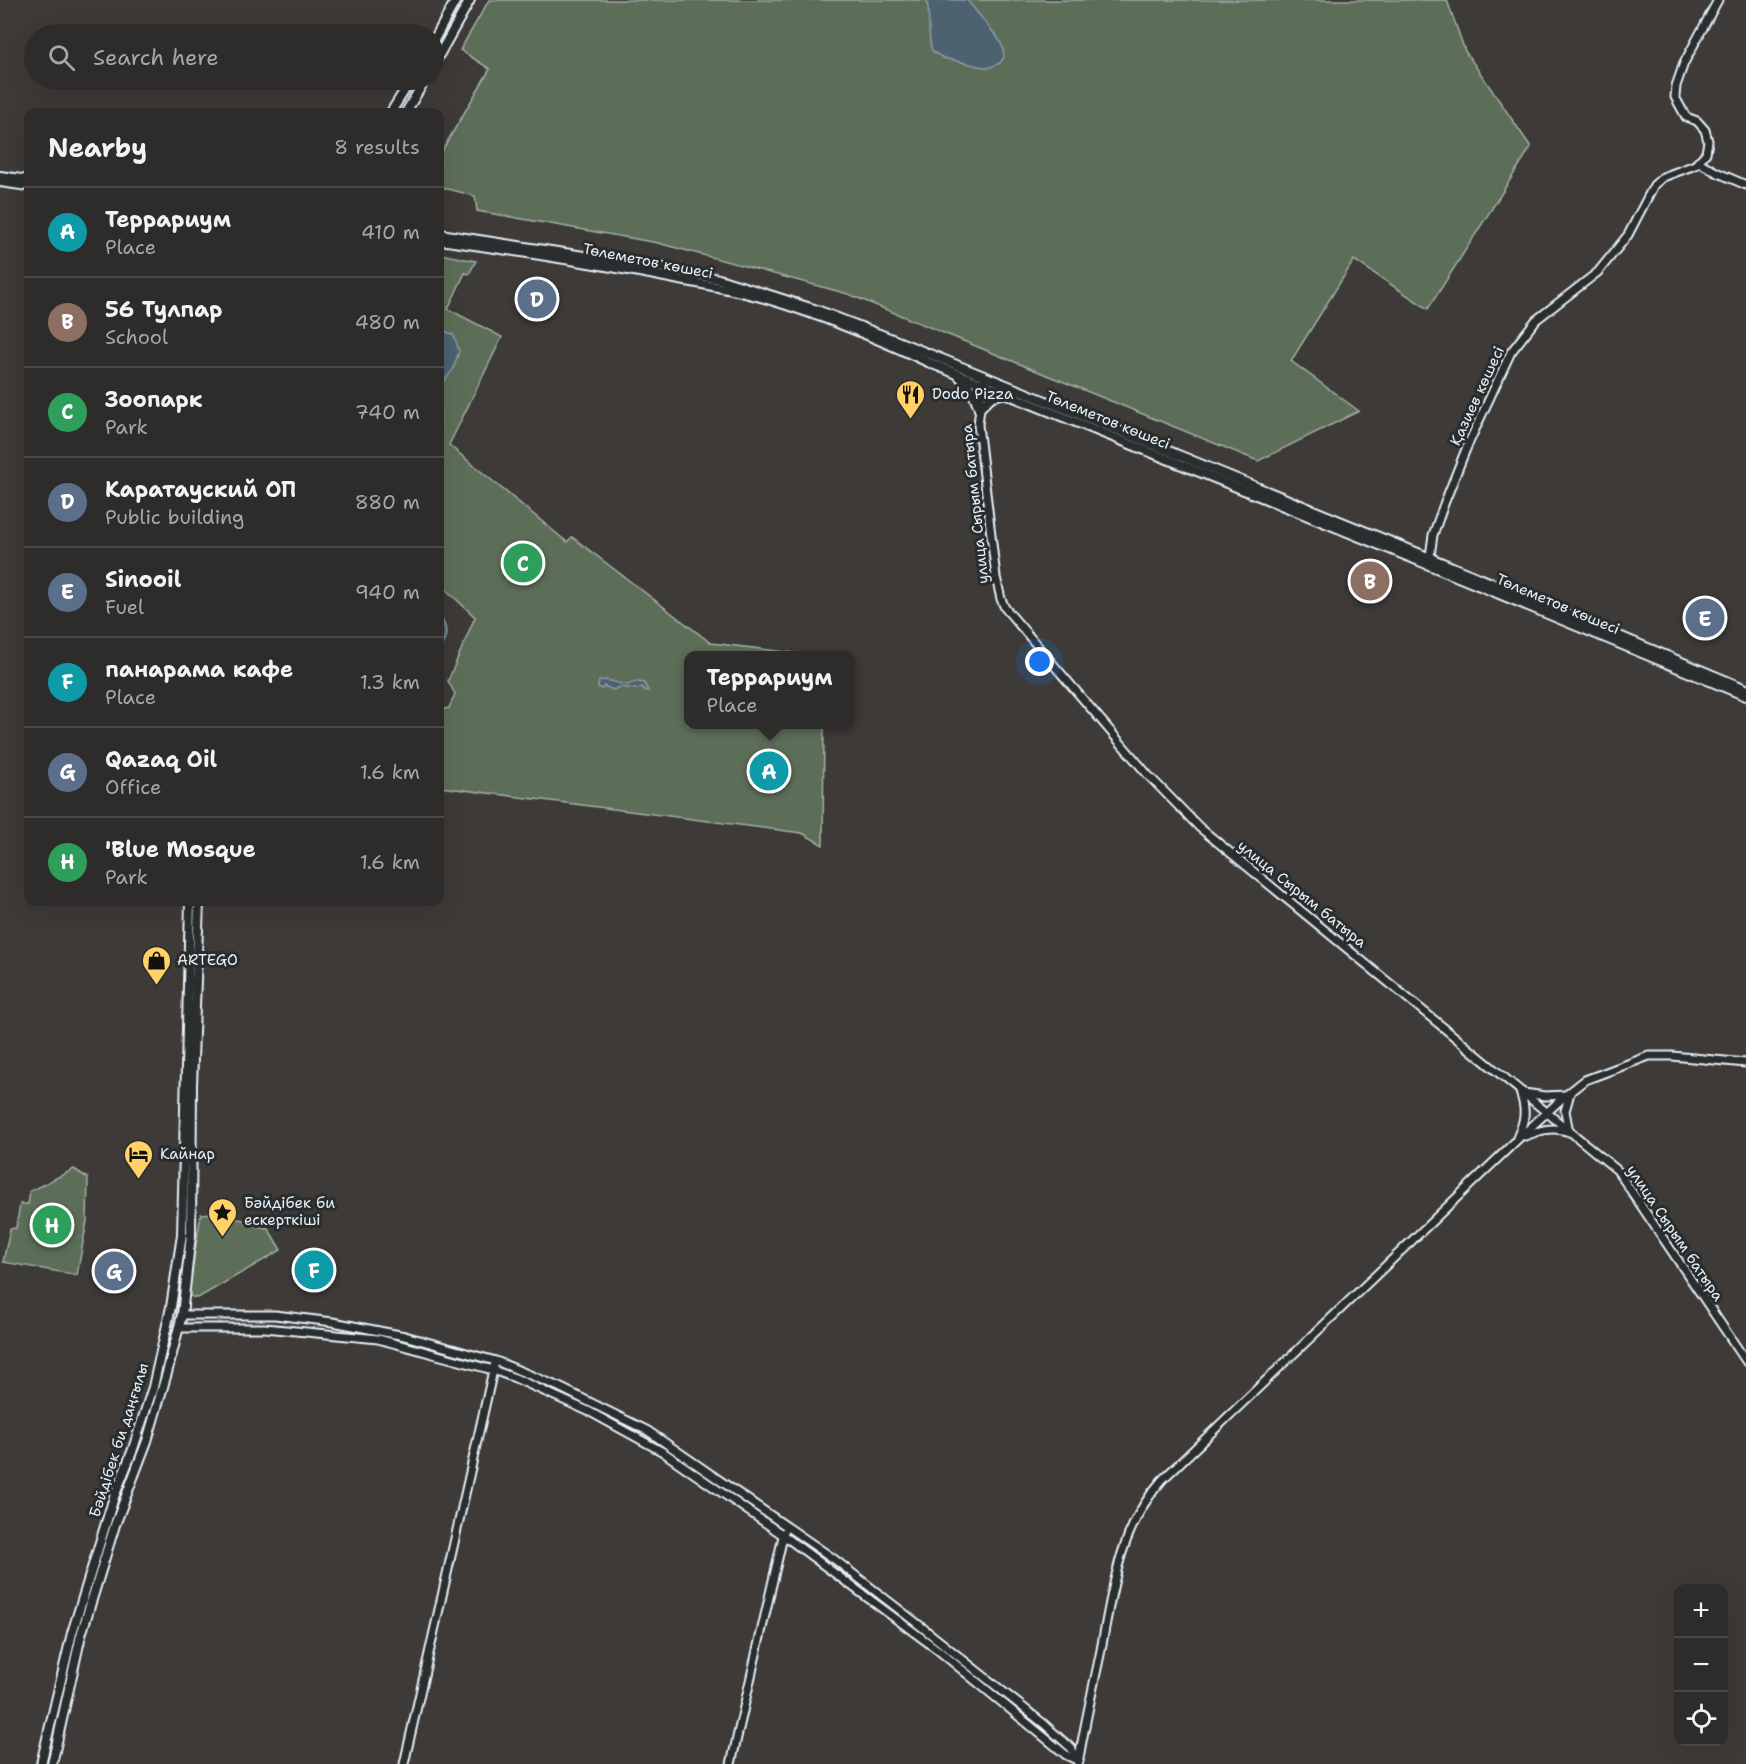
<!DOCTYPE html>
<html lang="en">
<head>
<meta charset="utf-8">
<style>
  :root { --surface:#2e2c2a; --page:#363432; --text:#f1f3f6; --muted:#a7a7a8; --line:#494847; --accent:#ffd166 }
  body { margin:0; font-family:"Shantell Sans",sans-serif; background:var(--page); color:var(--text) }
  .controls { position:absolute; right:18px; bottom:18px; display:grid; overflow:hidden; border-radius:12px; box-shadow:0 6px 24px #0002 }
  .controls button { width:54px; height:54px; display:grid; place-items:center; padding:0; border:0; border-bottom:2px solid var(--line); background:var(--surface); color:var(--text); font:30px sans-serif }
  .you { position:absolute; left:1040px; top:662px; width:21px; height:21px; margin:-15px; border:4px solid #fff; border-radius:50%; background:#1a73e8; box-shadow:0 0 0 9px #1a73e833 }
  .badge { display:grid; place-items:center; width:39px; height:39px; border-radius:50%; background:var(--accent); color:#fff; font-size:20px; font-weight:700 }
  .pin { position:absolute; translate:-50% -50%; border:3px solid #fff; box-shadow:0 2px 6px #0006 }
  .popup { position:absolute; left:684px; top:651px; width:171px; height:78px; box-sizing:border-box; display:grid; place-content:center; border-radius:12px; background:var(--surface); filter:drop-shadow(0 2px 4px #0005); font-size:20px; white-space:nowrap; color:var(--muted) }
  .popup b { font-size:22px; color:var(--text) }
  .popup::after { content:''; position:absolute; left:50%; top:100%; margin-left:-12px; border:12px solid transparent; border-top-color:var(--surface) }
  .list { margin:0; padding:0; list-style:none }
  h2 { display:flex; justify-content:space-between; align-items:center; height:78px; margin:0; padding:0 24px; font-size:26px }
  h2 small { font-size:20px; font-weight:400; color:var(--muted) }
  .list li { display:grid; grid-template-columns:39px 1fr auto; gap:18px; align-items:center; box-sizing:border-box; height:90px; padding:0 24px; border-top:2px solid var(--line) }
  .list b { display:block; font-size:22px; white-space:nowrap }
  .list p { margin:0; font-size:20px; white-space:nowrap; color:var(--muted) }
  .list em { font-size:20px; font-style:normal; color:var(--muted) }
  .icon { flex:none; width:33px; height:33px; fill:none; stroke:currentColor; stroke-width:2; stroke-linecap:round; stroke-linejoin:round }
  .map { position:relative; flex:none; width:1746px; height:1764px; overflow:hidden }
  .search { position:absolute; background:var(--surface); box-shadow:0 6px 24px #0002; left:24px; top:24px; width:420px; height:66px; display:flex; align-items:center; gap:15px; box-sizing:border-box; padding:0 21px; border-radius:33px; color:var(--muted); font-size:22px }
  .panel { position:absolute; background:var(--surface); box-shadow:0 6px 24px #0002; left:24px; top:108px; width:420px; height:798px; border-radius:12px }
  .map>svg:first-child { display:block }
  .green { fill:#5d6e58; stroke:#a2b0a8; stroke-width:1.5 }
  .water { fill:#4d6270; stroke:#8b9ba6; stroke-width:1.5 }
  .lines { fill:none; stroke-linecap:round; stroke-linejoin:round }
  .secondary-casing { stroke:#e8f1f8; stroke-width:11 }
  .primary-casing { stroke:#e8f1f8; stroke-width:12 }
  .secondary { stroke:#2a2d2e; stroke-width:7 }
  .primary { stroke:#2a2d2e; stroke-width:8 }
  .labels { text-anchor:middle; stroke-width:6; stroke-linejoin:round; paint-order:stroke }
  .street-label { font-size:15px; fill:#e8f1f8; stroke:#2a2d2e }
  .poi-label { font-size:15px; fill:#e8f1f8; stroke:#2a2d2e; text-anchor:start }
</style>
</head>
<body>
<div class="map">
<svg width="1746" height="1764" viewBox="0 0 1746 1764">
  <rect width="100%" height="100%" fill="#3d3a38"/>
  <filter id="ink" filterUnits="userSpaceOnUse"><feTurbulence type="fractalNoise" baseFrequency=".0167" numOctaves="2"/><feDisplacementMap in="SourceGraphic" scale="12" xChannelSelector="R" yChannelSelector="G"/><feConvolveMatrix kernelMatrix="1 2 1 2 8 2 1 2 1" color-interpolation-filters="sRGB"/></filter>
  <g filter="url(#ink)">
    <g class="green">
      <polygon points="489,0 1447,0 1465,51 1531,147 1428,309 1354,260 1291,361 1359,411 1258,461 848,294 658,243 477,211 475,196 440,187 440,154 490,69 460,50"/>
      <polygon points="440,254 476,261 469,274 465,273 448,309 502,337 449,445 567,542 572,537 711,643 812,655 688,656 688,724 824,725 823,845 802,833 440,787 440,710 449,708 455,694 448,681 475,617 440,584"/>
      <polygon points="74,1169 88,1178 87,1221 77,1275 3,1262 10,1229 16,1228 20,1204 28,1204 30,1191"/>
      <polygon points="214,1213 227,1214 229,1218 245,1220 246,1224 268,1228 281,1250 198,1298 192,1297 188,1293 201,1214"/>
    </g>
    <g class="water">
      <path d="M927 0H967L998 38 1003 48 1004 57 1000 63 988 68 943 58 932 51C927 34 930 17 927 0Z"/>
      <polygon points="440,329 454,335 459,351 453,370 443,382 440,382"/>
      <path d="M440 616C448 629 448 636 440 649Z"/>
      <path d="M606 680C615 681 620 685 628 685 634 681 638 682 644 683L648 691 644 690 642 687 637 689 620 687 613 690 604 686 602 689 598 687 599 681Z"/>
    </g>
    <g class="lines">
      <defs>
        <g id="secondary">
          <polyline points="1699,162 1716,172 1746,185"/>
          <polyline points="983,382 978,425 996,577 1001,599 1005,608 1148,775 1199,827 1617,1170 1746,1361"/>
          <polyline points="1429,563 1433,535 1444,504 1466,449 1511,352 1536,320 1598,272 1628,235 1654,185 1663,177 1695,165 1706,153 1708,141 1705,130 1697,121 1686,117 1675,97 1676,86 1684,63 1718,0"/>
          <polyline points="1524,1093 1545,1096 1566,1095"/>
          <polyline points="1569,1132 1565,1111 1570,1093"/>
          <path d="M1525 1136C1538 1131 1552 1126 1566 1131"/>
          <path d="M1517 1138C1525 1120 1527 1111 1520 1092"/>
          <polyline points="182,1315 275,1315 333,1322 405,1336 496,1361 559,1387 648,1431 834,1559 923,1628 1044,1724 1071,1748 1079,1761"/>
          <polyline points="179,1328 265,1328 378,1339 493,1370 515,1378 590,1412 663,1452 783,1535 938,1650 1066,1755 1079,1761"/>
          <polyline points="404,1764 494,1366"/>
          <polyline points="731,1764 784,1532"/>
          <path d="M1078 1764C1084 1728 1092 1692 1100 1655 1112 1593 1118 1530 1162 1480L1519 1138 1566 1095 1585 1080 1649 1056H1672L1746 1063"/>
        </g>
        <g id="primary">
          <polyline points="434,40 456,0"/>
          <polyline points="434,64 470,0"/>
          <polyline points="391,112 411,80"/>
          <polyline points="406,112 425,80"/>
          <polyline points="0,176 28,180"/>
          <polyline points="0,182 28,186"/>
          <polyline points="440,234 676,270 719,279 817,310 895,340 1127,434 1533,600 1746,689"/>
          <path d="M440 240C517 251 594 263 670 278 701 284 733 289 764 298 821 315 877 338 930 363L1429 565 1746 696"/>
          <path d="M958 375C969 386 975 394 979 409"/>
          <polyline points="979,409 991,397 1005,393"/>
          <polyline points="41,1764 72,1633 114,1497 132,1452 153,1387 171,1307 182,1235 190,902"/>
          <polyline points="52,1764 81,1635 115,1525 147,1441 167,1373 182,1315 191,1235 192,1085 199,902"/>
        </g>
      </defs>
      <use href="#secondary" class="secondary-casing"/>
      <use href="#primary" class="primary-casing"/>
      <use href="#secondary" class="secondary"/>
      <use href="#primary" class="primary"/>
    </g>
  </g>
  <defs>
    <symbol id="restaurant-pin" viewBox="-11 -11 22 30"><path d="M0 17L-7.5 6A9.5 9.5 0 1 1 7.5 6Z" fill="#ffd166" stroke="#2a2d2e"/><path d="M-5-6h1v4h1v-4h1v4h1v-4h1v5L-1.5 .5V6h-2V.5L-5-1ZM5-6V6H3V1.5H1.5Q1.5-4 5-6Z" fill="#111"/></symbol>
    <symbol id="shop-pin" viewBox="-11 -11 22 30"><path d="M0 17L-7.5 6A9.5 9.5 0 1 1 7.5 6Z" fill="#ffd166" stroke="#2a2d2e"/><path d="M-5-2.5h2.3a2.7 3.5 0 0 1 5.4 0H5L5.5 6h-11ZM-1.5-2.5h3a1.5 2.3 0 0 0-3 0Z" fill="#111"/></symbol>
    <symbol id="hotel-pin" viewBox="-11 -11 22 30"><path d="M0 17L-7.5 6A9.5 9.5 0 1 1 7.5 6Z" fill="#ffd166" stroke="#2a2d2e"/><path d="M-6-4.5h1.5V1H6V5H4.5V3h-9V5H-6ZM-4 0a1.8 1.8 0 1 1 3.6 0ZM.5 0V-2.5h3Q6-2.5 6 0Z" fill="#111"/></symbol>
    <symbol id="sight-pin" viewBox="-11 -11 22 30"><path d="M0 17L-7.5 6A9.5 9.5 0 1 1 7.5 6Z" fill="#ffd166" stroke="#2a2d2e"/><path d="M0-6L1.8-2.2L6-1.7L2.9 1.2L3.7 5.4L0 3.3L-3.7 5.4L-2.9 1.2L-6-1.7L-1.8-2.2Z" fill="#111"/></symbol>
  </defs>
  <g fill-rule="evenodd">
    <use href="#restaurant-pin" x="894" y="378" width="33" height="45"/>
    <use href="#shop-pin" x="140" y="944" width="33" height="45"/>
    <use href="#hotel-pin" x="122" y="1138" width="33" height="45"/>
    <use href="#sight-pin" x="206" y="1196" width="33" height="45"/>
  </g>
  <g class="labels">
    <g class="street-label">
      <text transform="translate(648 261) rotate(11)" y="5">Төлеметов көшесі</text>
      <text transform="translate(1477 396) rotate(-65)" y="5">Қазиев көшесі</text>
      <text transform="translate(1108 420) rotate(22)" y="5">Төлеметов көшесі</text>
      <text transform="translate(975 504) rotate(-96)" y="5">улица Сырым батыра</text>
      <text transform="translate(1558 604) rotate(23)" y="5">Төлеметов көшесі</text>
      <text transform="translate(1302 894) rotate(39)" y="5">улица Сырым батыра</text>
      <text transform="translate(1675 1233) rotate(56)" y="5">улица Сырым батыра</text>
      <text transform="translate(119 1440) rotate(-72)" y="5">Бәйдібек би даңғылы</text>
    </g>
    <g class="poi-label">
      <text x="932" y="399">Dodo Pizza</text>
      <text x="177" y="965">ARTEGO</text>
      <text x="160" y="1159">Кайнар</text>
      <text x="244" y="1208">Бәйдібек би<tspan x="244" dy="17">ескерткіші</tspan></text>
    </g>
  </g>
</svg>
<div class="controls">
<button>+</button>
<button>−</button>
<button><svg class="icon" aria-label="locate" viewBox="0 0 24 24"><circle cx="12" cy="12" r="6"/><path d="M12 2v4M12 18v4M2 12h4M18 12h4"/></svg></button>
</div>
<div class="you"></div>
<div class="pin badge" style="left:769px;top:771px;background:#0f9aa8">A</div>
<div class="popup"><b>Террариум</b>Place</div>
<div class="pin badge" style="left:1370px;top:581px;background:#8d6e63">B</div>
<div class="pin badge" style="left:523px;top:563px;background:#2e9e5b">C</div>
<div class="pin badge" style="left:537px;top:299px;background:#5c6f8a">D</div>
<div class="pin badge" style="left:1705px;top:618px;background:#5c6f8a">E</div>
<div class="pin badge" style="left:314px;top:1270px;background:#0f9aa8">F</div>
<div class="pin badge" style="left:114px;top:1271px;background:#5c6f8a">G</div>
<div class="pin badge" style="left:52px;top:1225px;background:#2e9e5b">H</div>
<div class="search"><svg class="icon" aria-label="search" viewBox="0 0 24 24"><circle cx="10" cy="10" r="6"/><path d="M15 15l6 6"/></svg>Search here</div>
<section class="panel">
<h2>Nearby<small>8 results</small></h2>
<ul class="list">
<li><span class="badge" style="background:#0f9aa8">A</span><div><b>Террариум</b><p>Place</p></div><em>410 m</em></li>
<li><span class="badge" style="background:#8d6e63">B</span><div><b>56 Тулпар</b><p>School</p></div><em>480 m</em></li>
<li><span class="badge" style="background:#2e9e5b">C</span><div><b>Зоопарк</b><p>Park</p></div><em>740 m</em></li>
<li><span class="badge" style="background:#5c6f8a">D</span><div><b>Каратауский ОП</b><p>Public building</p></div><em>880 m</em></li>
<li><span class="badge" style="background:#5c6f8a">E</span><div><b>Sinooil</b><p>Fuel</p></div><em>940 m</em></li>
<li><span class="badge" style="background:#0f9aa8">F</span><div><b>панарама кафе</b><p>Place</p></div><em>1.3 km</em></li>
<li><span class="badge" style="background:#5c6f8a">G</span><div><b>Qazaq Oil</b><p>Office</p></div><em>1.6 km</em></li>
<li><span class="badge" style="background:#2e9e5b">H</span><div><b>'Blue Mosque</b><p>Park</p></div><em>1.6 km</em></li>
</ul>
</section>
</div>
</body>
</html>
